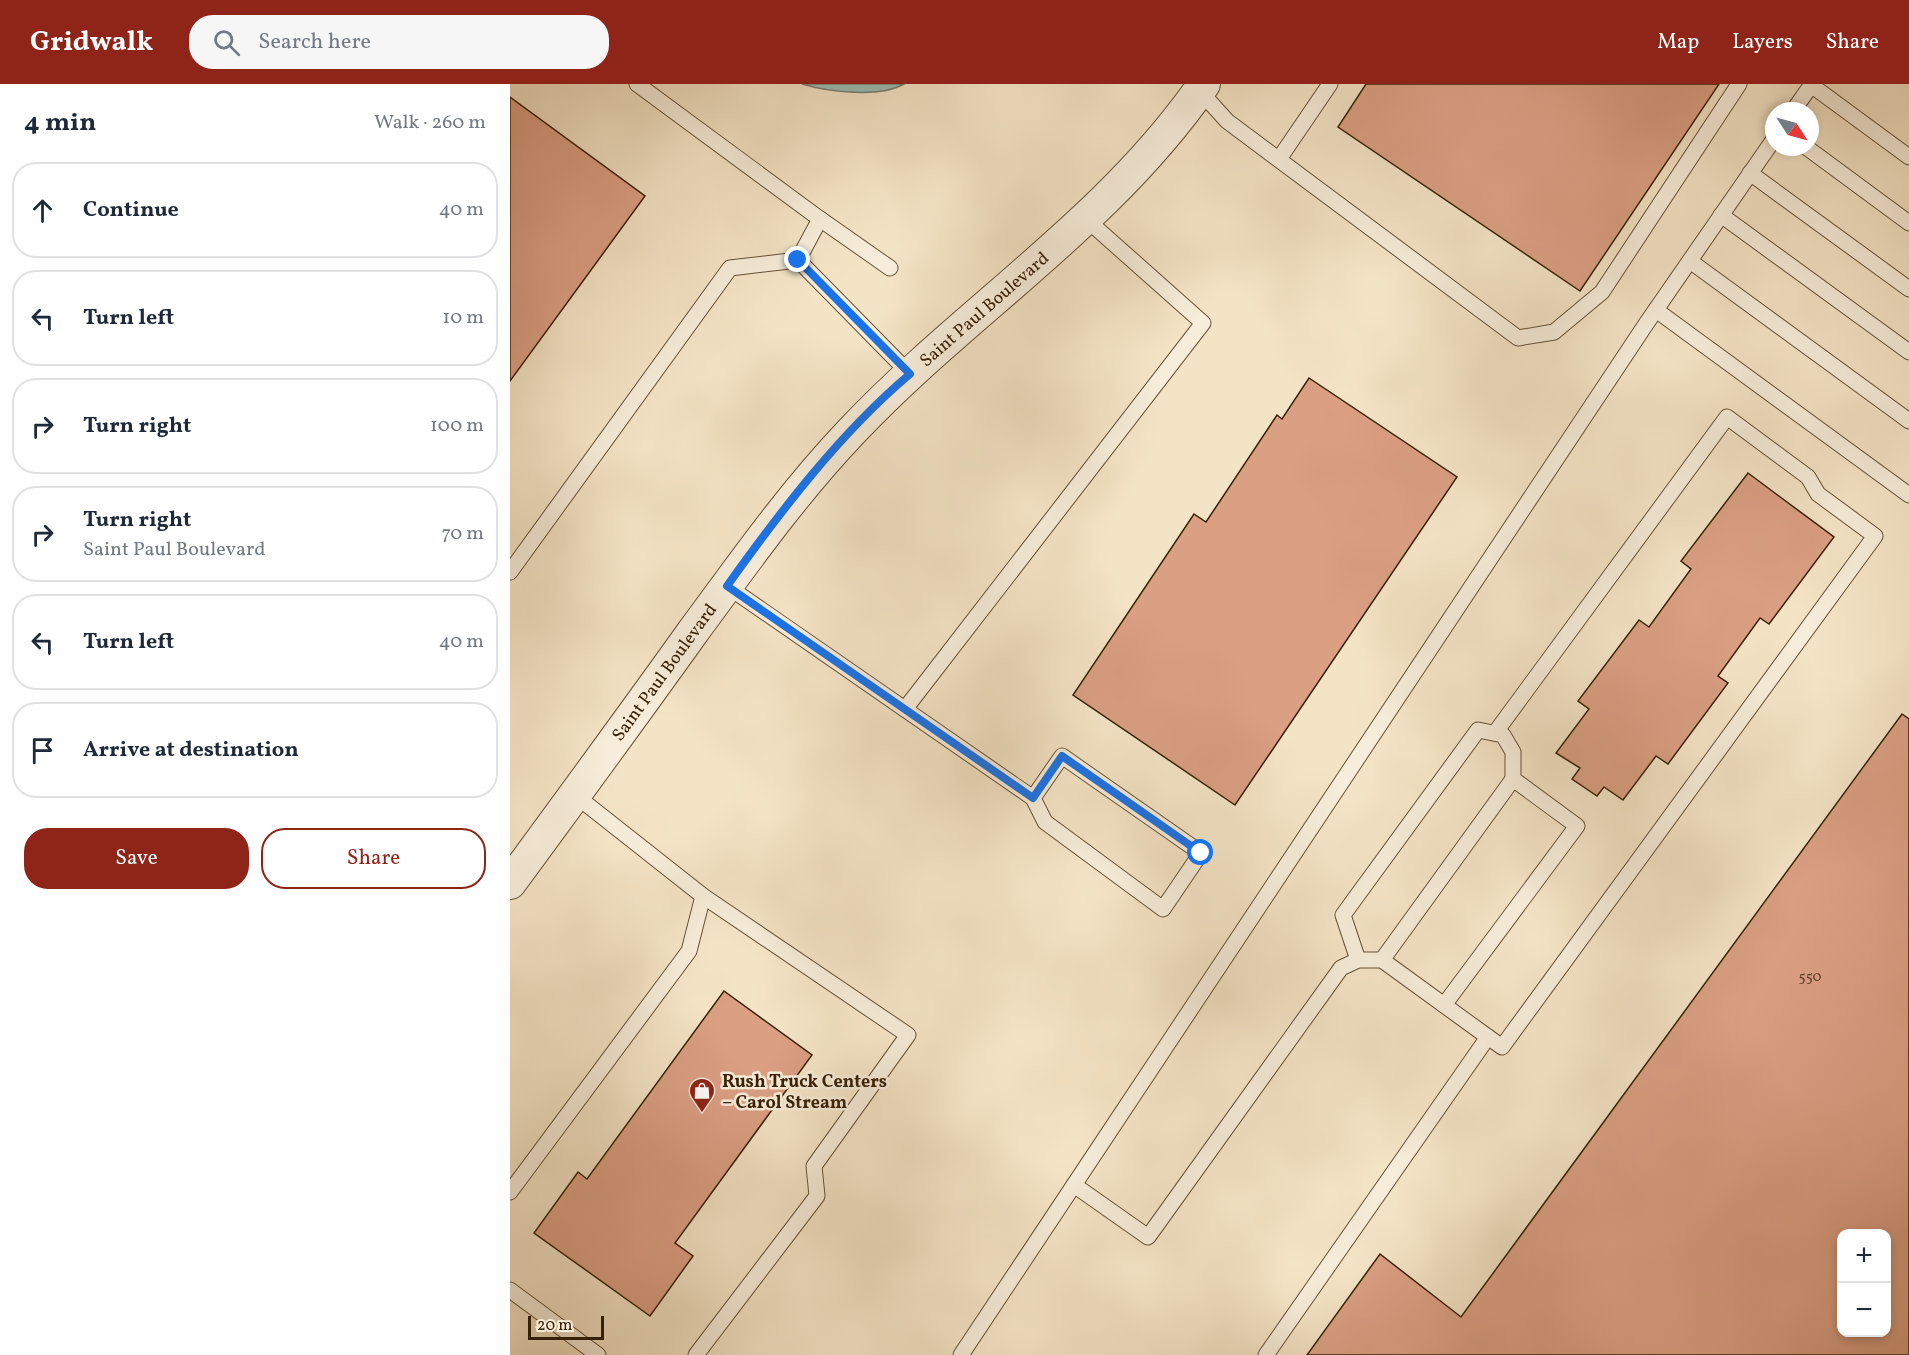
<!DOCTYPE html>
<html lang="en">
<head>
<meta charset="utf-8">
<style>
  :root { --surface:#fff; --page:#f6f6f7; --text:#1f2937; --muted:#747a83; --line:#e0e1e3; --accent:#8f2418 }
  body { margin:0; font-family:Vollkorn,serif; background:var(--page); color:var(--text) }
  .controls { position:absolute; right:18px; bottom:18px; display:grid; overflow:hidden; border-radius:12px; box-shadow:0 3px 9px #0003 }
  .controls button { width:54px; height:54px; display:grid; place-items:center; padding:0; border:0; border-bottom:2px solid var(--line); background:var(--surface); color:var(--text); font:30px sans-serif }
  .compass { position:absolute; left:1255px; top:18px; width:54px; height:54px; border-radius:50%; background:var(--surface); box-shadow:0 3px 9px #0003; rotate:126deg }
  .scale { position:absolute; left:18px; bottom:15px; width:76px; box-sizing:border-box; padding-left:6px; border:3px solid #372006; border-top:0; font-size:16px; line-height:21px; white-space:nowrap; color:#372006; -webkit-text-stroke:4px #f8edda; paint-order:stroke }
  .stop { position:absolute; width:18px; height:18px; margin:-14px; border:4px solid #1a73e8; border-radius:50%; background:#fff }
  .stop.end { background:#1a73e8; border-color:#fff; box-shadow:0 2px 6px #0008 }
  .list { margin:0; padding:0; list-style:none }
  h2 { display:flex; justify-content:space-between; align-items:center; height:78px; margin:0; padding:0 24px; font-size:26px }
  h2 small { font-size:20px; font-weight:400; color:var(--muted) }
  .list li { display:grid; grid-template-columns:39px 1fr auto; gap:18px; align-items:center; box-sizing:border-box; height:96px; margin:0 12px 12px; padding:0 12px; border:2px solid var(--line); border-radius:24px }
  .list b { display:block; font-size:22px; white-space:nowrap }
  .list p { margin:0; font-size:20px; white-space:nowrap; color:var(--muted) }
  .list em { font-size:20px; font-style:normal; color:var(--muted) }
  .actions { display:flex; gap:12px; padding:18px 24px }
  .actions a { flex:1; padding:14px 0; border:2px solid var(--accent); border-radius:24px; text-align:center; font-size:21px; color:var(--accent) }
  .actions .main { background:var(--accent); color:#fff }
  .icon { flex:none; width:33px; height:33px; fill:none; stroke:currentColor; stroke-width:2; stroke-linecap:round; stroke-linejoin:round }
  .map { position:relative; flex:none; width:1399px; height:1271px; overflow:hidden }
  header { display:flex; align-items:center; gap:36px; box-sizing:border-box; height:84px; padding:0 30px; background:var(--accent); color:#fff }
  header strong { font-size:28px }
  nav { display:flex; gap:33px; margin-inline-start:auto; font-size:21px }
  .search { width:420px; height:54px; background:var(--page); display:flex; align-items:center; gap:15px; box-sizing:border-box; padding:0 21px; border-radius:24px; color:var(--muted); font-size:22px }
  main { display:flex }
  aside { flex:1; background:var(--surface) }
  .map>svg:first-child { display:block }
  .water { fill:#9cbeb6; stroke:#747f70; stroke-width:1.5 }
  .building { fill:#db9f84; stroke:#372006; stroke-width:1.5; fill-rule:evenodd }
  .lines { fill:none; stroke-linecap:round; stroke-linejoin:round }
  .service-casing { stroke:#665136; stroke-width:17 }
  .minor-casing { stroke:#665136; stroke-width:34 }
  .service { stroke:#f8edda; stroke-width:15 }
  .minor { stroke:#f8edda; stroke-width:32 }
  .route { stroke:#1a73e8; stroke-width:8 }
  .labels { text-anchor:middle; stroke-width:5; stroke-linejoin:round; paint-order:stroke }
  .number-label { font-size:15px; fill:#604026 }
  .street-label { font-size:18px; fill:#372006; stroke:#f8edda }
  .poi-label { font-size:18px; font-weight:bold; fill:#372006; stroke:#f8edda; text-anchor:start }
</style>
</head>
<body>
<header>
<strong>Gridwalk</strong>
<div class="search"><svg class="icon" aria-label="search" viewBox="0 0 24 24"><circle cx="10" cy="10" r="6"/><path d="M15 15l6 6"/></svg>Search here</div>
<nav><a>Map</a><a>Layers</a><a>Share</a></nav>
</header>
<main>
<aside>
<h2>4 min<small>Walk · 260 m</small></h2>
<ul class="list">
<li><svg class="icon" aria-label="ahead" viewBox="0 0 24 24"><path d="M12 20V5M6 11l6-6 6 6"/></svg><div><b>Continue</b></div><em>40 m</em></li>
<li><svg class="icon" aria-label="left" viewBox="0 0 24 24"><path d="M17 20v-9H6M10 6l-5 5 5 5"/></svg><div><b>Turn left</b></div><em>10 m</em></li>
<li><svg class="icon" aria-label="right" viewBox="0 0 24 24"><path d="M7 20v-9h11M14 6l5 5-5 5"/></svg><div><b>Turn right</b></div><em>100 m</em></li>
<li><svg class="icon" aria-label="right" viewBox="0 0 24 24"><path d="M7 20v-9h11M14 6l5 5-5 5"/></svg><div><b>Turn right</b><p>Saint Paul Boulevard</p></div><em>70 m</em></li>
<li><svg class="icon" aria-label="left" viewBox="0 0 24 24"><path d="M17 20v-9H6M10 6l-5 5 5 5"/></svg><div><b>Turn left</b></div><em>40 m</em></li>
<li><svg class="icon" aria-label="arrive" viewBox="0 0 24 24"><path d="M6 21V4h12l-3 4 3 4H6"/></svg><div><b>Arrive at destination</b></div></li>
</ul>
<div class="actions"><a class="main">Save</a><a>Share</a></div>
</aside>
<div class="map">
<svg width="1399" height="1271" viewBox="0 0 1399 1271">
  <rect width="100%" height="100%" fill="#f4e4c6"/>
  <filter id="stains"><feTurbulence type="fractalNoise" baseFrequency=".00333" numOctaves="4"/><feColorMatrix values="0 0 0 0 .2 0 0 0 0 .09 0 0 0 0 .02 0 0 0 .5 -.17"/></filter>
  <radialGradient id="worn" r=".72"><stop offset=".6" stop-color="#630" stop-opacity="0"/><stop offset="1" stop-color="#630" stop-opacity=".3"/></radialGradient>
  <path class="water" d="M292 0H394C369 14 319 8 292 0Z"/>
  <g class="building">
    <polygon points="856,0 1209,0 1070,207 828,43"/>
    <polygon points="0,13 135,112 0,297"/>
    <polygon points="799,294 947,393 725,721 563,611 684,430 696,438 767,331 772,335"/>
    <polygon points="1238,389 1324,453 1259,540 1250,534 1208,592 1218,599 1158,680 1146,672 1113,716 1094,703 1087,712 1062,695 1070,684 1046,669 1079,625 1068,617 1129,536 1139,543 1181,485 1171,477"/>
    <path d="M1392 630 1399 635V1271H797L870 1170 951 1233ZM1332 1150H1376V1248H1332Z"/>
    <polygon points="214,907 302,971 165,1159 183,1172 140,1232 24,1149 68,1088 77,1095"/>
  </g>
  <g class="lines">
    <defs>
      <g id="service">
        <polyline points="127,0 310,135 288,176"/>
        <polyline points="1301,1 1399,73"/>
        <polyline points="689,6 717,37 1008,254 1044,248 1092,208 1229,0"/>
        <polyline points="1283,27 1302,0"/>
        <polyline points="1296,63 1399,139"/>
        <polyline points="769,75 820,0"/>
        <polyline points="1240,89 1399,205"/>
        <polyline points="1211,131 1399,268"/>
        <polyline points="310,135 380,184"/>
        <polyline points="1180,177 1399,337"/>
        <polyline points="1146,226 1399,411"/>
        <polyline points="0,488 220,184 288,176 400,290"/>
        <polyline points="217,502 523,714 552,672 691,769 653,825 535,738 523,714"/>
        <polyline points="395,625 693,239 576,135"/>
        <polyline points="65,711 193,812 398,951 304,1082 307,1112 186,1271"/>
        <polyline points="848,876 833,831 968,646 993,651 1003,668 1003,695"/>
        <polyline points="872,876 1003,695 1067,742 934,921"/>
        <polyline points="978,953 992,963 1365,452 1308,410 1298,393 1217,333 985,649"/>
        <polyline points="564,1101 638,1153 831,884 848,876 872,876 978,953 756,1271"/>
        <polyline points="0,1108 179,867 193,812"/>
        <polyline points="0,1206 88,1271"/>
        <polyline points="451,1271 1136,240 1264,55"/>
      </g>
      <path id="minor" d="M0 799C61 716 122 633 182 549 233 480 282 410 341 348 455 227 598 139 694 0"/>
    </defs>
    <use href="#service" class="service-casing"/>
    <use href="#minor" class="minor-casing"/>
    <use href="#service" class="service"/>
    <use href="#minor" class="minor"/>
  </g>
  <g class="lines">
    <path class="route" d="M288 176 400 290C330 349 270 428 217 502L523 714 552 672 691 769"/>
  </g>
  <defs>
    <symbol id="shop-pin" viewBox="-11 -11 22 30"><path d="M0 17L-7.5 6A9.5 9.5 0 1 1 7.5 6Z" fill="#8f2418" stroke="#f8edda"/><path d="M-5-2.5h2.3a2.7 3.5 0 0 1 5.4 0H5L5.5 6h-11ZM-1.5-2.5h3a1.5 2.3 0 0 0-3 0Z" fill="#fff"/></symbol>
  </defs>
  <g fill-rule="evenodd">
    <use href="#shop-pin" x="177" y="992" width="30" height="40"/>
  </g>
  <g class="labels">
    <g class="number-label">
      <text x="1300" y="897">550</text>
    </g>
    <g class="street-label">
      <text transform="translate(474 225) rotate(-41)" y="6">Saint Paul Boulevard</text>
      <text transform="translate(154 588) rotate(-54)" y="6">Saint Paul Boulevard</text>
    </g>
    <g class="poi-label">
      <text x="212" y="1003">Rush Truck Centers<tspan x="212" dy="21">– Carol Stream</tspan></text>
    </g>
  </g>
  <rect width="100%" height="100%" filter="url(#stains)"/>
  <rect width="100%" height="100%" fill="url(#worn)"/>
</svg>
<div class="controls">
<button>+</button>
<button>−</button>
</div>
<svg class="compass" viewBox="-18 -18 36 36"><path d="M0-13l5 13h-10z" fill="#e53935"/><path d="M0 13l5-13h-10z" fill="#747a83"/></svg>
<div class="scale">20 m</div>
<div class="stop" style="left:691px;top:769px"></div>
<div class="stop end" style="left:288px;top:176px"></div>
</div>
</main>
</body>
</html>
